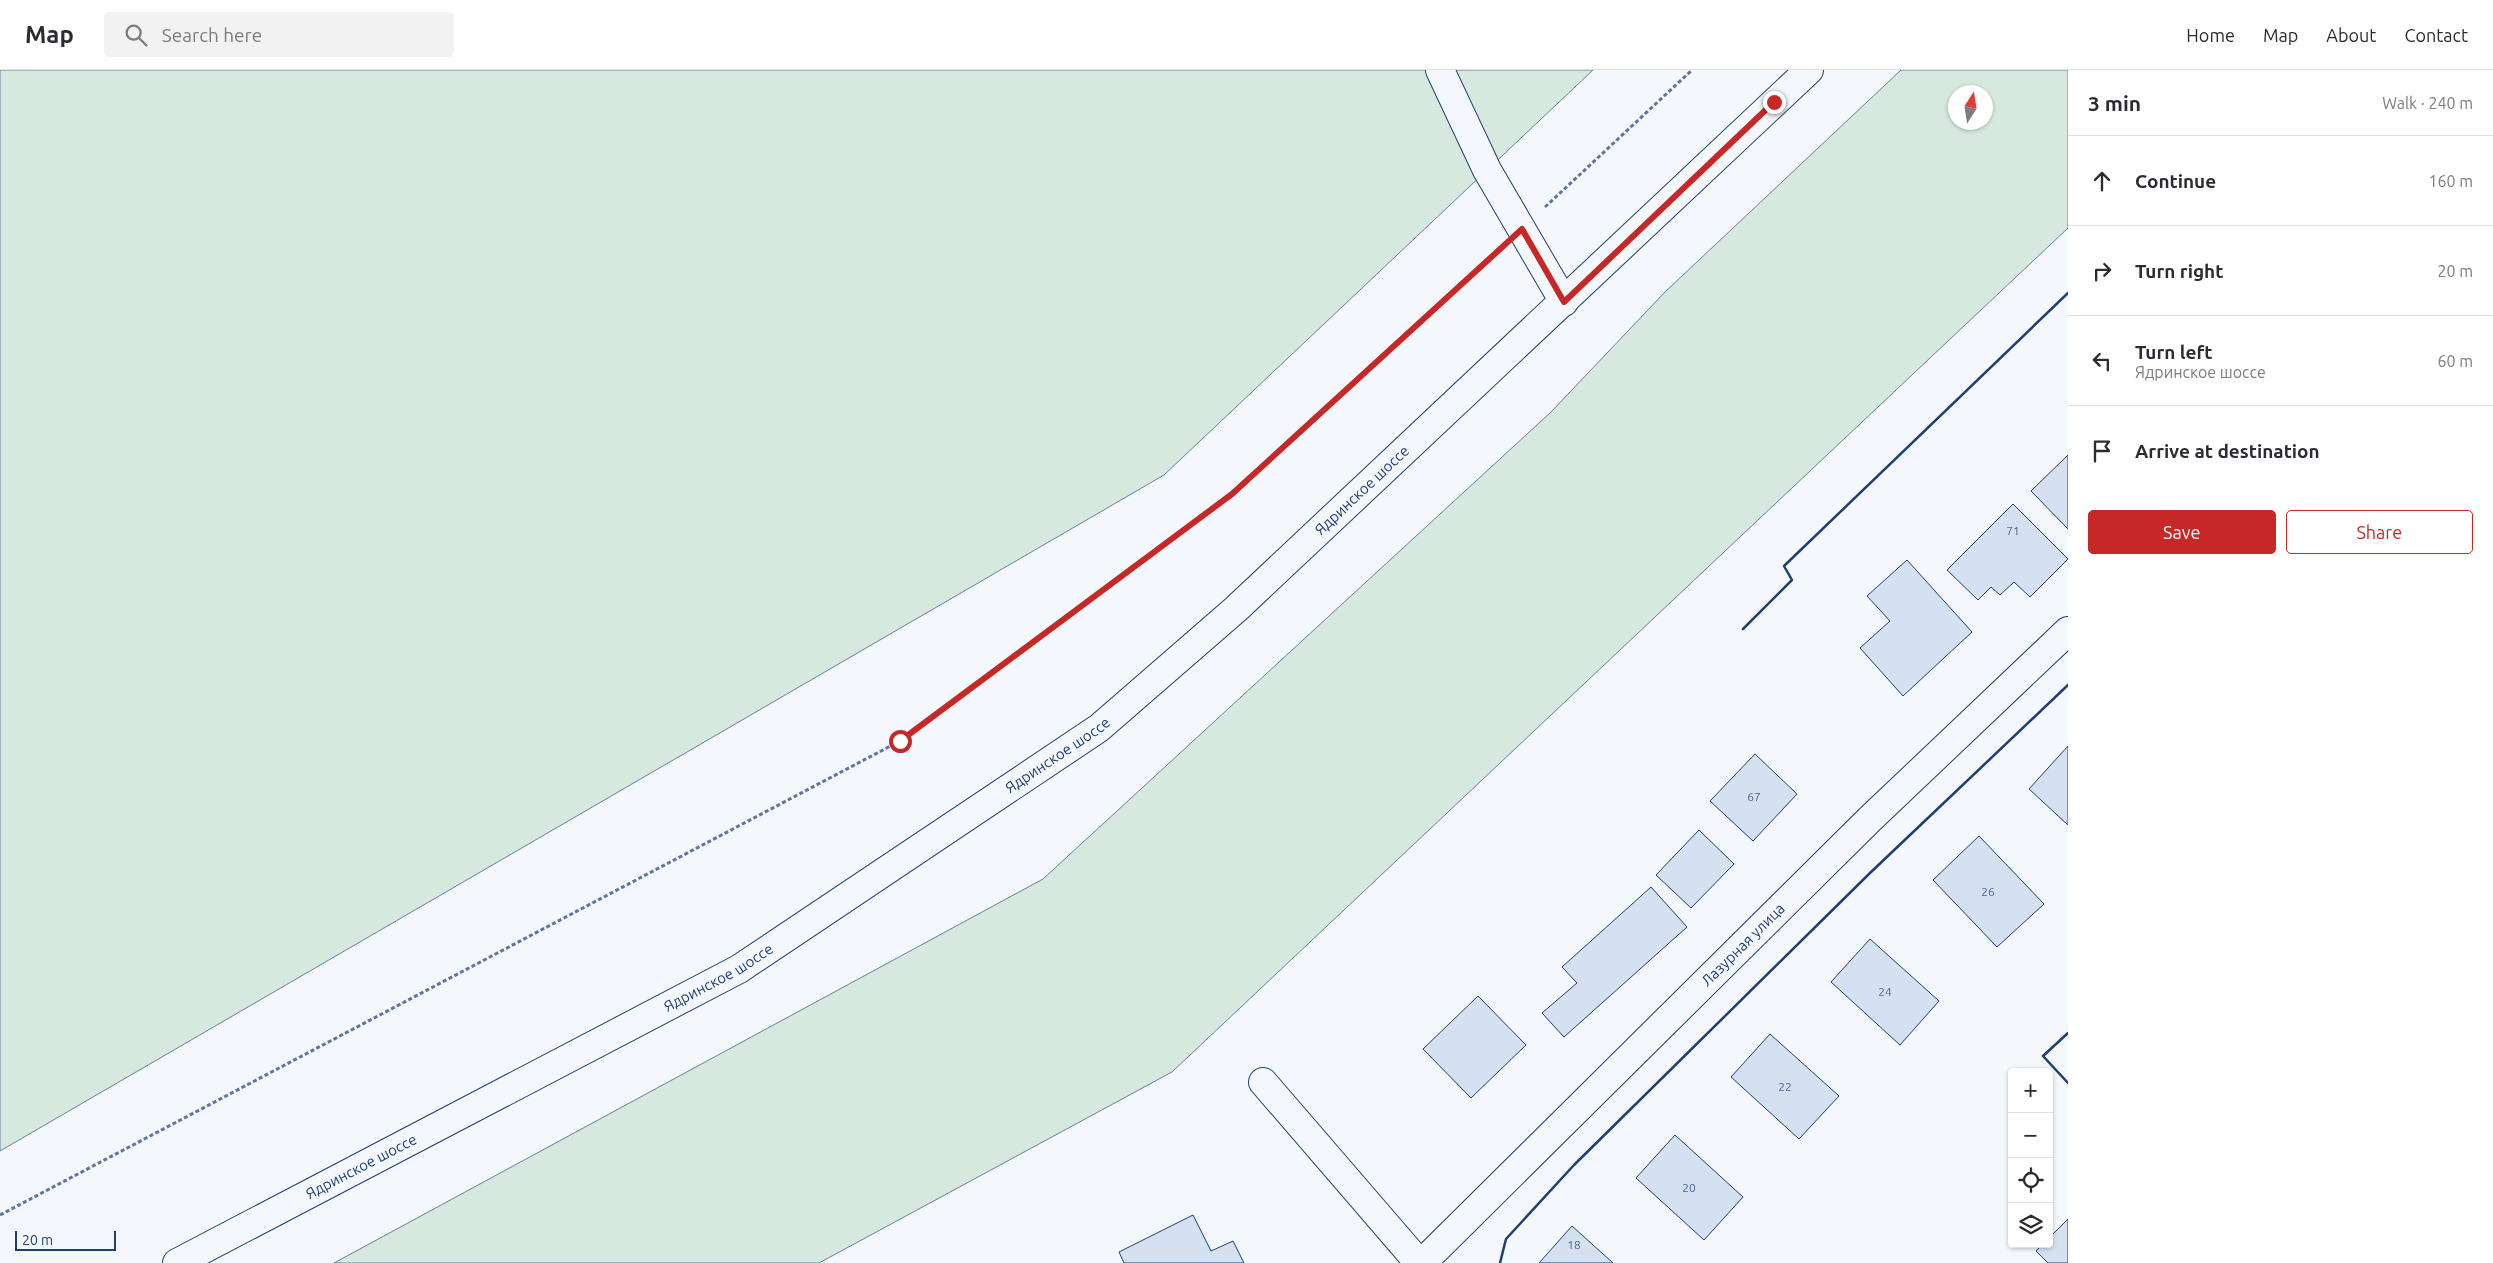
<!DOCTYPE html>
<html lang="en">
<head>
<meta charset="utf-8">
<style>
  :root { --surface:#fff; --page:#f2f2f3; --text:#2b2b33; --muted:#7c7c81; --line:#e1e1e2; --accent:#c62828 }
  body { margin:0; font-family:Ubuntu,sans-serif; background:var(--page); color:var(--text) }
  .controls { position:absolute; right:15px; bottom:15px; display:grid; overflow:hidden; border-radius:5px; box-shadow:0 1px 4px #0004 }
  .controls button { width:45px; height:45px; display:grid; place-items:center; padding:0; border:0; border-bottom:1px solid var(--line); background:var(--surface); color:var(--text); font:25px sans-serif }
  .compass { position:absolute; left:1948px; top:15px; width:45px; height:45px; border-radius:50%; background:var(--surface); box-shadow:0 1px 4px #0004; rotate:12deg }
  .scale { position:absolute; left:15px; bottom:12px; width:101px; box-sizing:border-box; padding-left:5px; border:2px solid #1d3f73; border-top:0; font-size:14px; line-height:18px; white-space:nowrap; color:#1d3f73; -webkit-text-stroke:4px #f4f7fb; paint-order:stroke }
  .stop { position:absolute; width:15px; height:15px; margin:-11px; border:4px solid #c62828; border-radius:50%; background:#fff }
  .stop.end { background:#c62828; border-color:#fff; box-shadow:0 1px 5px #0008 }
  .list { margin:0; padding:0; list-style:none }
  h2 { display:flex; justify-content:space-between; align-items:center; height:65px; margin:0; padding:0 20px; font-size:21px }
  h2 small { font-size:16px; font-weight:400; color:var(--muted) }
  .list li { display:grid; grid-template-columns:32px 1fr auto; gap:15px; align-items:center; box-sizing:border-box; height:90px; padding:0 20px; border-top:1px solid var(--line) }
  .list b { display:block; font-size:19px; white-space:nowrap }
  .list p { margin:0; font-size:16px; white-space:nowrap; color:var(--muted) }
  .list em { font-size:16px; font-style:normal; color:var(--muted) }
  .actions { display:flex; gap:10px; padding:15px 20px }
  .actions a { flex:1; padding:11px 0; border:1px solid var(--accent); border-radius:5px; text-align:center; font-size:18px; color:var(--accent) }
  .actions .main { background:var(--accent); color:#fff }
  .icon { flex:none; width:28px; height:28px; fill:none; stroke:currentColor; stroke-width:2; stroke-linecap:round; stroke-linejoin:round }
  .map { position:relative; flex:none; width:2068px; height:1193px; overflow:hidden }
  header { display:flex; align-items:center; gap:30px; box-sizing:border-box; height:70px; padding:0 25px; background:var(--surface); border-bottom:1px solid var(--line) }
  header strong { font-size:24px }
  nav { display:flex; gap:28px; margin-inline-start:auto; font-size:18px }
  .search { width:350px; height:45px; background:var(--page); display:flex; align-items:center; gap:12px; box-sizing:border-box; padding:0 18px; border-radius:5px; color:var(--muted); font-size:19px }
  main { display:flex }
  aside { flex:1; background:var(--surface) }
  .map>svg:first-child { display:block }
  .green { fill:#d7e8df; stroke:#687fa3; fill-rule:evenodd }
  .building { fill:#d5e0f0; stroke:#1d3f73 }
  .lines { fill:none; stroke-linecap:round; stroke-linejoin:round }
  .minor-casing { stroke:#1d3f73; stroke-width:30 }
  .major-casing { stroke:#1d3f73; stroke-width:30 }
  .path { stroke:#5e769c; stroke-width:3; stroke-dasharray:4 2.5; stroke-linecap:butt }
  .minor { stroke:#f4f7fb; stroke-width:28 }
  .major { stroke:#f4f7fb; stroke-width:28 }
  .wall { stroke:#1d3f73; stroke-width:2.5 }
  .route { stroke:#c62828; stroke-width:6 }
  .labels { text-anchor:middle; stroke-width:4; stroke-linejoin:round; paint-order:stroke }
  .number-label { font-size:12px; fill:#4b6792 }
  .street-label { font-size:15px; fill:#1d3f73; stroke:#f4f7fb }
</style>
</head>
<body>
<header>
<strong>Map</strong>
<div class="search"><svg class="icon" aria-label="search" viewBox="0 0 24 24"><circle cx="10" cy="10" r="6"/><path d="M15 15l6 6"/></svg>Search here</div>
<nav><a>Home</a><a>Map</a><a>About</a><a>Contact</a></nav>
</header>
<main>
<div class="map">
<svg width="2068" height="1193" viewBox="0 0 2068 1193">
  <rect width="100%" height="100%" fill="#f4f7fb"/>
  <g class="green">
    <polygon points="0,0 1593,0 1164,405 0,1081"/>
    <path d="M1901 0H2068V158L1172 1002 819 1193H334L1043 809 1551 342 1665 222ZM1956 22H1986V52H1956Z"/>
  </g>
  <g class="building">
    <polygon points="2068,385 2068,459 2031,421"/>
    <polygon points="2013,434 2068,489 2030,527 2014,512 2000,525 1991,517 1978,530 1947,500"/>
    <polygon points="1907,490 1972,562 1903,626 1860,578 1890,551 1867,526"/>
    <polygon points="2068,676 2068,755 2029,719"/>
    <polygon points="1755,684 1797,724 1753,771 1710,731"/>
    <polygon points="1699,760 1734,794 1691,838 1656,805"/>
    <polygon points="1979,766 2044,834 1997,877 1933,810"/>
    <polygon points="1651,817 1687,857 1564,967 1542,943 1577,913 1562,897"/>
    <polygon points="1870,869 1939,931 1900,975 1831,912"/>
    <polygon points="1478,926 1526,975 1471,1028 1423,979"/>
    <polygon points="1770,964 1839,1026 1799,1069 1731,1007"/>
    <polygon points="1675,1065 1743,1127 1704,1170 1636,1108"/>
    <polygon points="1193,1145 1211,1181 1233,1171 1244,1193 1124,1193 1119,1182"/>
    <polygon points="2068,1149 2068,1193 2048,1193 2036,1181 2043,1174 2049,1174 2049,1168"/>
    <polygon points="1572,1156 1613,1193 1539,1193"/>
  </g>
  <g class="lines">
    <defs>
      <g id="minor">
        <polyline points="1440,0 1487,100 1564,232"/>
        <polyline points="1263,1012 1419,1193"/>
        <path id="s1" d="M1422 1193 1870 749 2068 561"/>
      </g>
      <g id="major">
        <path id="s2" d="M177 1193 739 899 1099 658 1236 539 1809 0"/>
      </g>
    </defs>
    <use href="#minor" class="minor-casing"/>
    <use href="#major" class="major-casing"/>
    <g class="path">
      <polyline points="1545,137 1692,0"/>
      <polyline points="0,1145 900,671 1232,424 1498,180"/>
    </g>
    <use href="#minor" class="minor"/>
    <use href="#major" class="major"/>
    <g class="wall">
      <polyline points="1743,559 1792,510 1784,496 2068,223"/>
      <polyline points="2068,963 2043,986 2068,1013"/>
      <polyline points="1500,1193 1506,1169 1574,1095 1870,803 2068,615"/>
    </g>
  </g>
  <g class="lines">
    <polyline class="route" points="900,671 1232,424 1522,159 1564,232 1774,32"/>
  </g>
  <g class="labels">
    <g class="number-label">
      <text x="2013" y="465">71</text>
      <text x="1754" y="731">67</text>
      <text x="1988" y="826">26</text>
      <text x="1885" y="926">24</text>
      <text x="1785" y="1021">22</text>
      <text x="1689" y="1122">20</text>
      <text x="1574" y="1179">18</text>
    </g>
    <g class="street-label">
      <text dy="5" stroke="none"><textPath href="#s2" startOffset="1422">Ядринское шоссе</textPath></text>
      <text dy="5" stroke="none"><textPath href="#s2" startOffset="1018">Ядринское шоссе</textPath></text>
      <text dy="5" stroke="none"><textPath href="#s1" startOffset="452">Лазурная улица</textPath></text>
      <text dy="5" stroke="none"><textPath href="#s2" startOffset="612">Ядринское шоссе</textPath></text>
      <text dy="5" stroke="none"><textPath href="#s2" startOffset="208">Ядринское шоссе</textPath></text>
    </g>
  </g>
</svg>
<div class="controls">
<button>+</button>
<button>−</button>
<button><svg class="icon" aria-label="locate" viewBox="0 0 24 24"><circle cx="12" cy="12" r="6"/><path d="M12 2v4M12 18v4M2 12h4M18 12h4"/></svg></button>
<button><svg class="icon" aria-label="layers" viewBox="0 0 24 24"><path d="M12 4l9 5-9 5-9-5zM3 14l9 5 9-5"/></svg></button>
</div>
<svg class="compass" viewBox="-18 -18 36 36"><path d="M0-13l5 13h-10z" fill="#e53935"/><path d="M0 13l5-13h-10z" fill="#7c7c81"/></svg>
<div class="scale">20 m</div>
<div class="stop" style="left:900px;top:671px"></div>
<div class="stop end" style="left:1774px;top:32px"></div>
</div>
<aside>
<h2>3 min<small>Walk · 240 m</small></h2>
<ul class="list">
<li><svg class="icon" aria-label="ahead" viewBox="0 0 24 24"><path d="M12 20V5M6 11l6-6 6 6"/></svg><div><b>Continue</b></div><em>160 m</em></li>
<li><svg class="icon" aria-label="right" viewBox="0 0 24 24"><path d="M7 20v-9h11M14 6l5 5-5 5"/></svg><div><b>Turn right</b></div><em>20 m</em></li>
<li><svg class="icon" aria-label="left" viewBox="0 0 24 24"><path d="M17 20v-9H6M10 6l-5 5 5 5"/></svg><div><b>Turn left</b><p>Ядринское шоссе</p></div><em>60 m</em></li>
<li><svg class="icon" aria-label="arrive" viewBox="0 0 24 24"><path d="M6 21V4h12l-3 4 3 4H6"/></svg><div><b>Arrive at destination</b></div></li>
</ul>
<div class="actions"><a class="main">Save</a><a>Share</a></div>
</aside>
</main>
</body>
</html>
